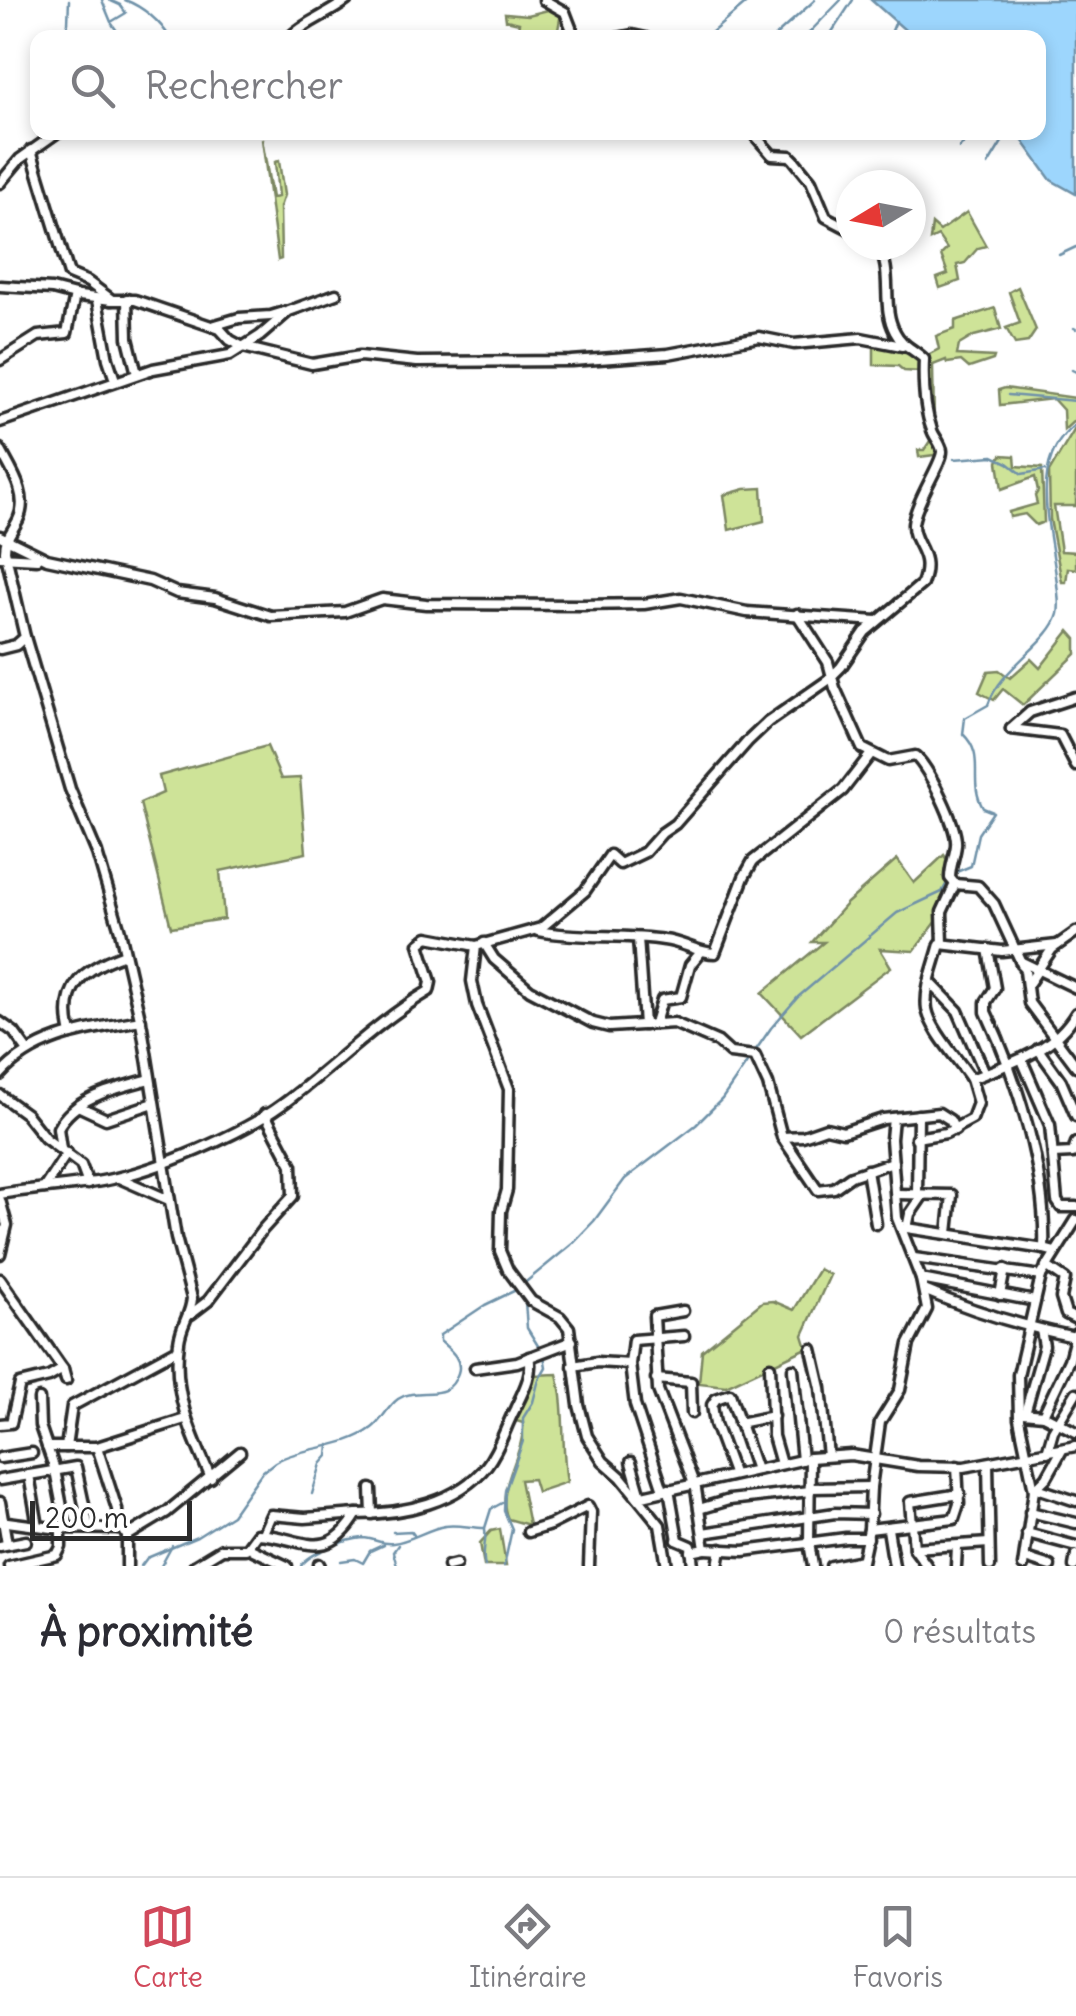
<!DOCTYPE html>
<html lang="fr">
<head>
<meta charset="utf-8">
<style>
  :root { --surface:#fff; --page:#f2f2f3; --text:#2b2b33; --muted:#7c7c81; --line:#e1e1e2; --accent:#d1495b }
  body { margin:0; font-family:Delius,sans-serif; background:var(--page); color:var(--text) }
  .compass { position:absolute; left:836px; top:170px; width:90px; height:90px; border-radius:50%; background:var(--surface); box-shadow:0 5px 15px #0003; rotate:260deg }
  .scale { position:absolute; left:30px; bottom:25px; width:162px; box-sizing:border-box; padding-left:10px; border:5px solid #2b2b2b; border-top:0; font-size:28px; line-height:35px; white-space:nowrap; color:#2b2b2b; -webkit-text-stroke:8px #fff; paint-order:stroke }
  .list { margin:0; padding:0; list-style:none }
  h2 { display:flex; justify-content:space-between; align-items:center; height:130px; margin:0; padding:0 40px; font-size:42px }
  h2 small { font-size:32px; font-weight:400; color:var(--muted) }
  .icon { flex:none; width:55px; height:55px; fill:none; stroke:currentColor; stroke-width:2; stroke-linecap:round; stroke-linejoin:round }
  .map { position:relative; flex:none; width:1076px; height:1566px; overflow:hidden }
  .search { position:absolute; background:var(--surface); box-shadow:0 5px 15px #0003; left:30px; right:30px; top:30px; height:110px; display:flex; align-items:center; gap:25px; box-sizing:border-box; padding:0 35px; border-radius:20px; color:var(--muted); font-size:38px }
  .sheet { height:310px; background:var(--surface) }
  nav { display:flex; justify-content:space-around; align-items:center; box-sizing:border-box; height:140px; border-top:2px solid var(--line); background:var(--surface); font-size:28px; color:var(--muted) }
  nav a { display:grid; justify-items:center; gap:5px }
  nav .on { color:var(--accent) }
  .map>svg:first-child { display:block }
  .green { fill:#cee398; stroke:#7c8762; stroke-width:2.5 }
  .water { fill:#9dd6fd; stroke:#6f92a9; stroke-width:2.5 }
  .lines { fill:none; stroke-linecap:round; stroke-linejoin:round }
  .stream { stroke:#6f92a9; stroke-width:2.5 }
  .minor-casing { stroke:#2b2b2b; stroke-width:15 }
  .minor { stroke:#fff; stroke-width:8 }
</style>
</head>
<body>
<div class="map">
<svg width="1076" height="1566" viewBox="0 0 1076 1566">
  <rect width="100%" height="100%" fill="#fff"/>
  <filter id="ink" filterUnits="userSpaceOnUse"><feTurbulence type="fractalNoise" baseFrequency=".01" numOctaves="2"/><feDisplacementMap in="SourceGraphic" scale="20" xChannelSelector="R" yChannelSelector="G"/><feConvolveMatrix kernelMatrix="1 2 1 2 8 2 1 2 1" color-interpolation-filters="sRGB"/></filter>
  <g filter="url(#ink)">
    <g class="green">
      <polygon points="552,9 561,13 558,30 563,37 516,37 519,23 506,20 505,13 528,15"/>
      <polygon points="262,139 272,198 278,197 275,162 279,161 284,195 280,207 281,259 278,260"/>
      <polygon points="967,212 986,246 978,248 965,263 957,265 960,281 940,288 937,278 948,274 941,255 947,249 938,236 930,240 932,224 940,231"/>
      <polygon points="1018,287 1036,330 1028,342 1015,344 1006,328 1020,323 1009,292"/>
      <polygon points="995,308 1001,329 974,336 959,345 957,355 994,357 993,360 969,368 961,361 947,363 946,360 933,365 934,426 948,448 947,457 942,459 942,454 919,457 918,450 924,450 934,435 921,372 904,371 898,366 874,365 874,344 922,358 939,349 936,336 955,329 955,321"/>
      <polygon points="1005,388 1076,398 1075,420 1064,430 1063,410 1053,399 1000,405 999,390"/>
      <polygon points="1076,427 1076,506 1054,506 1061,551 1076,552 1076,569 1068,568 1066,582 1062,582 1050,519 1049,472"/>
      <polygon points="1001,455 1015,456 1016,466 1042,468 1044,522 1036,525 1025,514 1010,517 1009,512 1037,504 1035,496 1038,491 1035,477 1002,489 998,462"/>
      <polygon points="762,488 764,521 729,530 724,495 745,489"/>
      <polygon points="1069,631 1076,639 1076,654 1023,705 1003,689 994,700 979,692 988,671 999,670 1010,678 1031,659 1040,668"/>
      <polygon points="267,746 281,779 300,778 306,853 220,871 224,919 171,927 140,803 163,793 159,776"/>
      <polygon points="944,855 963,887 914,951 880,949 891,967 801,1035 762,993 824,942 812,942 847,903 897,859 914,883"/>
      <polygon points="819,1269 830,1275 803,1335 807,1348 726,1386 699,1383 702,1351 762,1302 773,1301 794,1310"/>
      <path d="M557 1374C566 1410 561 1446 567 1482L537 1492 533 1479 520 1480 529 1525 508 1519C494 1489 525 1455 523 1423L516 1421 533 1375Z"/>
      <polygon points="500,1529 506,1566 484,1566 480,1543 491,1531"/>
    </g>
    <polygon class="water" points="871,0 1076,0 1076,194 1051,180 1017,133 1038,132 1038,38 913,37"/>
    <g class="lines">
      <g class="stream">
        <polyline points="102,0 111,22 126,13 120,5 109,0"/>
        <path d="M125 0C143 7 160 21 170 38"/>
        <polyline points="112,24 122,38"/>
        <polyline points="62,38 68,23 69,0"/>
        <polyline points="682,38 692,32 703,35"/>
        <polyline points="705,38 750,0"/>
        <polyline points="773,38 815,0"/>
        <polyline points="804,38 841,0"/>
        <polyline points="828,38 853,0"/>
        <polyline points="889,38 896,21"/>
        <polyline points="856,135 857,132"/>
        <polyline points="959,148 975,132"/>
        <polyline points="988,165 1008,132"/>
        <polyline points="1059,255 1076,247"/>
        <polyline points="1074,328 1076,329"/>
        <polyline points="1072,370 1076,372"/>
        <polyline points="1008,395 1076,401"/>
        <polyline points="954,459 993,456 1008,463 1022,474 1045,470"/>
        <path d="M954 873 971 866 978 834 993 812 983 808C967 780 987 757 963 734L965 718 988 705C1000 668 1051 642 1058 614 1060 605 1058 593 1057 584 1052 532 1026 461 1076 424"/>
        <polyline points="525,1302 527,1328 540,1349"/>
        <polyline points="312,1494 321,1464 328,1456 329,1445"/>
        <path d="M485 1529C487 1542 481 1552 485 1566"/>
        <polyline points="393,1532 411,1531 414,1535"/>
        <polyline points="341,1561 355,1559 363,1563 370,1551 383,1545"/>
        <path d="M141 1566 147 1558 197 1537 232 1515 262 1472 275 1462C304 1446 344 1449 372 1428 382 1421 387 1407 398 1399 419 1385 448 1405 458 1373 463 1359 449 1349 440 1341V1335L485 1305 516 1290 571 1245 594 1221 625 1179 696 1125 722 1099 771 1028 798 997 897 913 942 892 949 879"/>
        <polyline points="161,1566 172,1546"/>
        <path d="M301 1566C309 1553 347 1539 363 1538 374 1538 381 1545 393 1543 411 1541 427 1529 445 1526 458 1524 472 1528 485 1528L491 1509 502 1503"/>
        <polyline points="397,1566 393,1552 398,1545"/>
        <polyline points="504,1566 512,1529 504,1511 505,1491 523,1441 523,1418 533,1402 539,1379 546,1367 544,1356"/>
      </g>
      <defs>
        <g id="minor">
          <polyline points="544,0 565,12 575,38"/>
          <path d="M289 38C306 21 328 15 347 0"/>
          <polyline points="617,38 632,35 646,38"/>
          <polyline points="752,132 772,155 790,156 794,160 811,181 826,217 851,230"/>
          <polyline points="31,150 69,274 88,282 112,300 135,300 220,329 230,340 243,347 312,364 360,356 417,362 571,361 668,354 759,337 794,344 861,338 902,346"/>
          <polyline points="0,183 20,159 58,132"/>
          <polyline points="0,286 52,289 79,296 112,300"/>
          <polyline points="127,299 128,338 137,374"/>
          <polyline points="97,300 108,359 115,380"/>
          <polyline points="212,326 239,318 271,316 284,312"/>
          <polyline points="0,360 38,336 67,333 75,295"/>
          <polyline points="0,422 153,369 230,355 260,336 289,311 336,294"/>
          <path d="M0 449C11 470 30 496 18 520 12 532 5 538 5 551L25 637 16 645 0 649"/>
          <polyline points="0,536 47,559 150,581 177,593 215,598 271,616 345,612 382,599 426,604 580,605 644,604 681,598 747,612 877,621"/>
          <polyline points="0,557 37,559"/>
          <path d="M797 614 828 662 835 688 862 748 888 761 915 756C928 766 958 827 956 845 955 856 950 866 950 878L955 884 978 886 994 904 1025 971 1029 1003 1076 1066"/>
          <path d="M25 637 70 789 97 853 120 931 142 1027 176 1238 192 1298C191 1315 181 1324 179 1342 172 1393 191 1433 211 1478"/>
          <polyline points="1011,729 1060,735 1076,766"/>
          <polyline points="1011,729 1030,712 1076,697"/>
          <path d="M538 931C579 939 623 934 664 940 683 942 697 953 715 953L744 877 753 861 843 790 870 755"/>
          <polyline points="638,938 644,1025"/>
          <polyline points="484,943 494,959 530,990 593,1023 609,1027 674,1023 718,1042 730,1053 755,1056 768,1084 782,1137 818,1190 834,1188 851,1176 893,1162"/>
          <polyline points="943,944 942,912 955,884"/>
          <path d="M988 949 995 988 986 1002V1012C1018 1080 1047 1174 1044 1249L1055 1252"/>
          <polyline points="1020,961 1076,988"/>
          <polyline points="930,982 958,1011 985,1073"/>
          <polyline points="1029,983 1052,949 1076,932"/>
          <polyline points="0,1022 14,1032 27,1050"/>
          <polyline points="655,1023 662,1000 681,997 690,965 700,953"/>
          <path d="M71 1034C59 986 84 968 125 954"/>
          <polyline points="1038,1049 1061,1081 1076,1116"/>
          <polyline points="1022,1060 1050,1125 1057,1201 1061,1207 1076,1207"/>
          <path d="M0 1075C36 1035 90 1029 141 1020"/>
          <path d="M971 1079C959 1060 931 1031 927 1009 924 989 935 964 940 944L1002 951 1057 945"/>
          <polyline points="0,1095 26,1114 45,1138 81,1165 88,1184"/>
          <polyline points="78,1106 106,1119 154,1103"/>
          <polyline points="893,1118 891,1139 897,1218 921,1279 1035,1301"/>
          <polyline points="783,1137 803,1136 826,1128 843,1132 883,1119 939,1113 950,1120 955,1130"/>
          <path d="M916 1138 946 1133 972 1119 978 1103 971 1079C1009 1064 1054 1051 1076 1013"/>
          <path d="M61 1149 58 1128C75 1096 118 1088 150 1079"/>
          <polyline points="1053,1154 1073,1153 1076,1143"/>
          <polyline points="867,1170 876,1224"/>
          <polyline points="119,1178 169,1200"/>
          <polyline points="44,1188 67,1153"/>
          <path d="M0 1194C35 1188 71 1187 107 1180 157 1170 241 1135 283 1104 332 1068 375 1023 429 991L431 982 419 944 428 937 476 946"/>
          <polyline points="896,1194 952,1195 948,1233"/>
          <polyline points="917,1194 918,1115"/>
          <polyline points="0,1200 7,1225 0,1254"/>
          <polyline points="907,1228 1044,1249"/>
          <polyline points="907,1228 910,1214 923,1195"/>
          <polyline points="914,1258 1041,1276"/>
          <polyline points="1046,1266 1065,1279 1061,1298 1066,1314 1076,1319"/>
          <polyline points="0,1279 63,1369 66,1380"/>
          <path d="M924 1290C974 1312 1022 1326 1075 1337"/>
          <polyline points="1000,1295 1005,1269"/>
          <polyline points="683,1311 654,1316 658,1390 696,1489 705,1549 691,1552"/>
          <polyline points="191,1314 208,1301 263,1229 293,1196 292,1165 265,1114"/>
          <polyline points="812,1349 821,1388 828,1456"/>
          <polyline points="630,1364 633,1340 684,1336"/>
          <polyline points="573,1366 597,1362 630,1364 635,1405 663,1490"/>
          <polyline points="770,1367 773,1436 781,1464"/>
          <polyline points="475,1368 517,1362 572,1341"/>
          <polyline points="793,1369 802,1460"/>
          <polyline points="656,1379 691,1382 692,1413"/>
          <polyline points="39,1399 40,1426 55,1470 66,1528"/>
          <polyline points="1023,1413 1043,1415 1076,1432"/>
          <polyline points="1025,1413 1044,1346 1041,1330"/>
          <polyline points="1043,1415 1069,1360 1076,1334"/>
          <polyline points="739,1423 773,1416"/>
          <polyline points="0,1424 11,1423 20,1384 49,1377 63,1369"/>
          <polyline points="47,1447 97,1447 185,1419"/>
          <polyline points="66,1447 72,1406 178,1349"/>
          <polyline points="97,1447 117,1509 118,1529"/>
          <polyline points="1047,1452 1053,1431 1076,1393"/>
          <polyline points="0,1458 32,1453"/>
          <polyline points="810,1458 809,1543 813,1566"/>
          <polyline points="631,1462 641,1496"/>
          <polyline points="988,1463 990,1566"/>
          <polyline points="733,1473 715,1424 712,1405 716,1399 730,1394 756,1470"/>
          <polyline points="29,1475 38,1526"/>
          <polyline points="0,1480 76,1467 89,1528"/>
          <polyline points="810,1488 871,1487"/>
          <polyline points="1037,1488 1076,1501"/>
          <polyline points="371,1489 372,1514"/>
          <polyline points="669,1489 678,1540"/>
          <polyline points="1034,1490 1047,1477 1062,1450"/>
          <polyline points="638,1497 810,1458 851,1455 918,1466 964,1467 1076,1446"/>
          <polyline points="0,1502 7,1544"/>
          <polyline points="699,1509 729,1500 810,1491"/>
          <polyline points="1030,1512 1076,1523"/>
          <polyline points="0,1521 52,1528 123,1529 127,1536"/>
          <polyline points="869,1529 954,1519 959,1504 957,1466"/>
          <polyline points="888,1529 894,1566"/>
          <polyline points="528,1532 550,1525 588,1506 591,1512 589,1566"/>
          <polyline points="263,1533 271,1515 305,1518 357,1514"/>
          <polyline points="703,1533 835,1513 871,1514"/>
          <polyline points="1027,1533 1076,1546"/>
          <polyline points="127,1536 167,1512 240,1452"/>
          <polyline points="127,1536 127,1566"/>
          <polyline points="677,1540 691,1546 693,1566"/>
          <polyline points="0,1546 26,1541"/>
          <polyline points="914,1548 989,1543"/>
          <polyline points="705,1549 744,1551 846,1538 868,1538"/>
          <polyline points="253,1550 287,1566"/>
          <polyline points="1025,1558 1050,1566"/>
          <polyline points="319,1564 320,1566"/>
          <polyline points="9,1566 57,1555 61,1547 61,1528"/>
          <path d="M194 1566 222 1549H246L257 1534C301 1536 326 1566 357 1514 402 1514 458 1503 487 1465 500 1448 505 1428 515 1409 522 1394 534 1373 529 1357"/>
          <polyline points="448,1566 456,1564"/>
          <path d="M667 1566 660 1525 621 1477 603 1461 587 1436 579 1405 569 1328 560 1317 531 1301 508 1270 500 1251 501 1211 507 1190 509 1089 477 1005 472 981 476 946 541 928 585 891 610 855 620 864 645 852 662 833 675 824 748 741 768 722 827 681 841 667 865 632 922 584C934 552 912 545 913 524 915 502 943 462 942 451 941 443 934 437 932 430 924 408 923 382 924 359 914 349 902 346 895 332 880 305 895 271 877 245"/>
          <polyline points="718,1566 721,1549"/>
          <polyline points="831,1566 862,1560"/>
          <polyline points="861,1566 869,1529 871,1487 880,1422 900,1390 909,1344 927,1309 921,1279"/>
          <polyline points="927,1566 914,1548 910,1502 960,1494"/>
          <polyline points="956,1566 957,1546"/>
          <polyline points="1023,1566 1034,1490 1019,1419 1018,1375 1041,1276 1076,1220"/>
          <polyline points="1074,1566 1076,1555"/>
        </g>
      </defs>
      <use href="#minor" class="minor-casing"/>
      <use href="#minor" class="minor"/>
    </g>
  </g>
</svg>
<svg class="compass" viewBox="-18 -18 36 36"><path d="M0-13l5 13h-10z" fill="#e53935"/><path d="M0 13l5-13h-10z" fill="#7c7c81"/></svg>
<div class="scale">200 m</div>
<div class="search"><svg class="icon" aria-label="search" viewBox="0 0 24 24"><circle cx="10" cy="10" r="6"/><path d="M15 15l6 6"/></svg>Rechercher</div>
</div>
<section class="sheet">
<h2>À proximité<small>0 résultats</small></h2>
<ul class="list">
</ul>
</section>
<nav>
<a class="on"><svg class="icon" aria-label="map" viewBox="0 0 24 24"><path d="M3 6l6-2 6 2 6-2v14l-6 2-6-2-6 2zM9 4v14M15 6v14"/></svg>Carte</a>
<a><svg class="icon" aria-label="directions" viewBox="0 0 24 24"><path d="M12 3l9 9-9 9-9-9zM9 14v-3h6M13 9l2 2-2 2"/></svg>Itinéraire</a>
<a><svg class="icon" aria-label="saved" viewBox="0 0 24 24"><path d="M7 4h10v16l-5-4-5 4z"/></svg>Favoris</a>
</nav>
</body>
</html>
